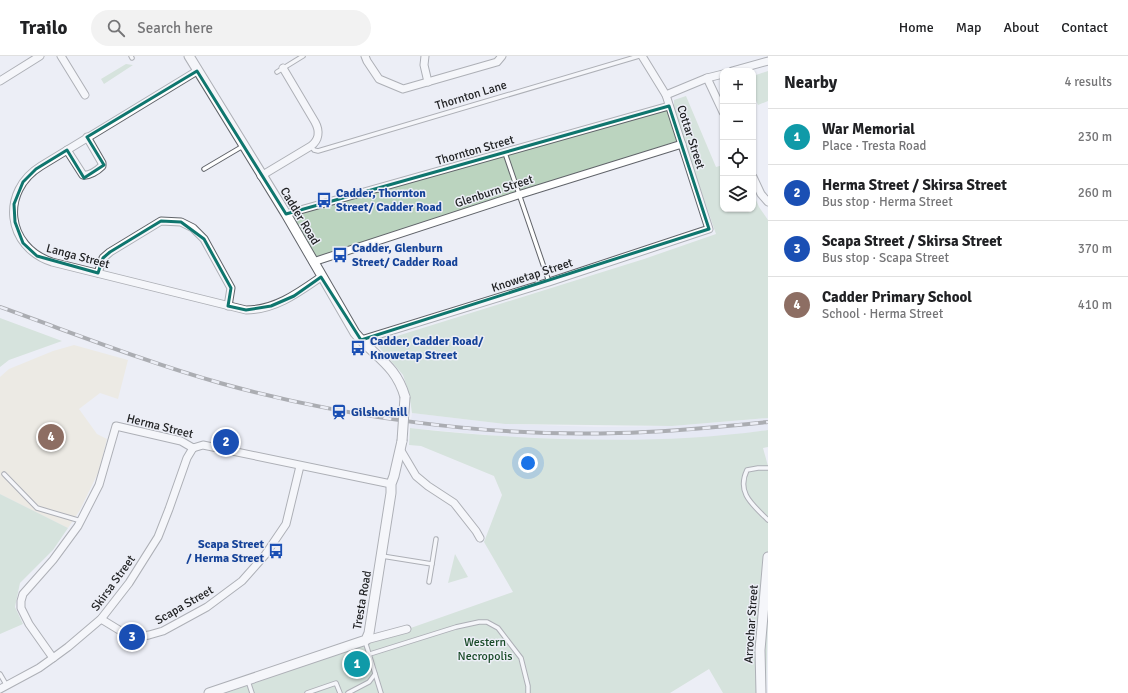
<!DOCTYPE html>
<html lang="en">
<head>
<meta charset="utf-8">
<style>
  :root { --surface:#fff; --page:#f2f2f2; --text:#202124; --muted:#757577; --line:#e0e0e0; --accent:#0b8043 }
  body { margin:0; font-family:Signika,sans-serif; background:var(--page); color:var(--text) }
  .controls { position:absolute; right:12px; top:12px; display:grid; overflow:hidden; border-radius:8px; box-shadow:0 1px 3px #0004 }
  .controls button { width:36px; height:36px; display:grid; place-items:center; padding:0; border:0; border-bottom:1px solid var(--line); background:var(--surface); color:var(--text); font:20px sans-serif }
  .you { position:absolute; left:528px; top:407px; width:14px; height:14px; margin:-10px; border:3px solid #fff; border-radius:50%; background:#1a73e8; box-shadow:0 0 0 6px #1a73e833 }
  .badge { display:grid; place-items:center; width:26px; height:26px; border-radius:50%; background:var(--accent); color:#fff; font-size:13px; font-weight:700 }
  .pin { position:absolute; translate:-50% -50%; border:2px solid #fff; box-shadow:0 1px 4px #0006 }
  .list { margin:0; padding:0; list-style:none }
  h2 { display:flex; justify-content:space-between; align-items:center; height:52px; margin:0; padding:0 16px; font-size:17px }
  h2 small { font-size:13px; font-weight:400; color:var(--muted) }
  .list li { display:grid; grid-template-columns:26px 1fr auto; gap:12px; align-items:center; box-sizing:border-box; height:56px; padding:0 16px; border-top:1px solid var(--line) }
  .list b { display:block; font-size:15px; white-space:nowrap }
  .list p { margin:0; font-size:13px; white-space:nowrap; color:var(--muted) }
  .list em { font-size:13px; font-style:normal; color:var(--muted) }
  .icon { flex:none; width:22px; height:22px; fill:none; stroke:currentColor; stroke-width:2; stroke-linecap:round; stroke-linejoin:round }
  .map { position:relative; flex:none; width:768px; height:637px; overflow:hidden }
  header { display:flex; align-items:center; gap:24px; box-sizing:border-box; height:56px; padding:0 20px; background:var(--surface); border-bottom:1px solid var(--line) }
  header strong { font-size:19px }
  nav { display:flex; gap:22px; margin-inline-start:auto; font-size:14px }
  .search { width:280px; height:36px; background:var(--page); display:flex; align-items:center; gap:10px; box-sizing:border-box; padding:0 14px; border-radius:22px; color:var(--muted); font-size:15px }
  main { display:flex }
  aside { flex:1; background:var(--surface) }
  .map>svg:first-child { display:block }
  .built { fill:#dde2f1 }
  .education { fill:#ece4cf }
  .green { fill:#bbd4bf }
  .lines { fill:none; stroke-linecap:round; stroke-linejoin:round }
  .service-casing { stroke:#61646a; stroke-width:5.5 }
  .minor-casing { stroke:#61646a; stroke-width:9 }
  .tertiary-casing { stroke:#61646a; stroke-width:11 }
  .service { stroke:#fff; stroke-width:3.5 }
  .minor { stroke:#fff; stroke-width:7 }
  .tertiary { stroke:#fff; stroke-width:9 }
  .rail-casing { stroke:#5c5d61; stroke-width:4 }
  .rail { stroke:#eceef6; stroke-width:2.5; stroke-dasharray:8; stroke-linecap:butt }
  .tertiary-bridge-casing { stroke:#61646a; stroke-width:11; stroke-linecap:butt }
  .tertiary-bridge { stroke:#fff; stroke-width:9 }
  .marked { fill:none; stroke:#0f766e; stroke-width:3; stroke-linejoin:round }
  .labels { text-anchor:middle; stroke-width:3; stroke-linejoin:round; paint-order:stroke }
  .street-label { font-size:12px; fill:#212224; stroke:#eceef6 }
  .transit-label { font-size:12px; font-weight:bold; fill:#164399; stroke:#eceef6; text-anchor:start }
  .park-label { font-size:12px; fill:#174926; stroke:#eceef6 }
</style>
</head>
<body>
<header>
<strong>Trailo</strong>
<div class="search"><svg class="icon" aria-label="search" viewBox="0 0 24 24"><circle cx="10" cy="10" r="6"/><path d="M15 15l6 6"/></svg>Search here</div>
<nav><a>Home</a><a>Map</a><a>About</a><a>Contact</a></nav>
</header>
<main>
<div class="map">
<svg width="768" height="637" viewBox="0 0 768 637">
  <rect width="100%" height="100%" fill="#eceef6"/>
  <polygon class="built" points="412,357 505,368 597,371 672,370 768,362 768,374 728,380 659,384 601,384 510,381 410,372"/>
  <polygon class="education" points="74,289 128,304 118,343 100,337 79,353 97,378 107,383 99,415 80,454 68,472 0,438 0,321 9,313 53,295"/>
  <g class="green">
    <polygon points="126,8 133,9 104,28 101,23"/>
    <polygon points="768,15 768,45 758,49 753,38 753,20"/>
    <polygon points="686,40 716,111 723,109 723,153 753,153 753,137 759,151 768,164 768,362 672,370 505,368 412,357 409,337 403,319 379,291 381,285 644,203 716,178 684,85 518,138 505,97 674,51 674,44"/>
    <polygon points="504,97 517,138 314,205 288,160"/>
    <polygon points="0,262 62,285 9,304 0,311"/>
    <path d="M410 372C461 378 511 381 562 383 631 385 699 384 768 374V391L763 392 768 410V559L766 637H723L709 613 670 637H226L513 536 484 486 502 439 494 420 421 390 409 389Z"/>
    <polygon points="0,438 68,472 53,494 20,527 15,551 23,568 0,578"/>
    <polygon points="455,498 468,521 448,527"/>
  </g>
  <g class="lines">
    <defs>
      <g id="service">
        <polyline points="131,0 132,2"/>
        <polyline points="277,16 303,0"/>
        <polyline points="311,90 314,94 318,95 639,0"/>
        <polyline points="505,97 549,226"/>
        <polyline points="204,113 243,90"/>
        <path d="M768 412H758L747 414C736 437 753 449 768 464"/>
        <polyline points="4,418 37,452 81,465"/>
        <polyline points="382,500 432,508 429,526"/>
        <polyline points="432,508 436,483"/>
        <polyline points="365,585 381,637"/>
        <polyline points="370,598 456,571 479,566 487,566 498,572 521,602 528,630 528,637"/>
        <polyline points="0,618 7,630"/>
        <polyline points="248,625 252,637"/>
        <polyline points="307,637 336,627 340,637"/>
        <polyline points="348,637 369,626 375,618"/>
      </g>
      <g id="minor">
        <polyline points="61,0 85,39"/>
        <polyline points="365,0 367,5 379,23 403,33 497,6 502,0"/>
        <polyline points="425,0 424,9 428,26"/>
        <path d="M197 15 41 110C0 135 6 191 52 206L246 254C275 254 298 237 321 221"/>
        <polyline points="732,15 768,5"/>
        <polyline points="707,22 723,56"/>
        <polyline points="0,25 40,0"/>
        <polyline points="666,39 707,22 723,18"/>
        <path d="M67 94 83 119C89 120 97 115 102 110V107L87 81"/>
        <path d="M261 120 311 90C319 84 320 75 315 66L283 12"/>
        <polyline points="753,121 761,138 768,146"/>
        <polyline points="286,158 669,50"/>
        <polyline points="313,206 518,139 682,88"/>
        <polyline points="98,217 103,202 110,196 161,165 181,166 193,172 204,183 231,232 228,250"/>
        <polyline points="361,284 549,226 709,173 666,39 642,0"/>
        <polyline points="193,392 203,389 391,428"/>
        <polyline points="400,393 416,420 428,430 454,447 476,475 480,482"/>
        <polyline points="101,563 124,577 136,581 149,579 163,575 207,551 242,525 265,499 286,468 300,410"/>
        <polyline points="366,584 407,573"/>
        <polyline points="53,602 29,568 21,552 21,545 23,538 53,504 78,470 99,429 116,370 181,385 193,392"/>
        <polyline points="0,633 39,612 53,602 68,591 101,563 129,527 158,481 169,453 187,402 193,392"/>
      </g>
      <g id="tertiary">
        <path d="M189 0 286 158 355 277C375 301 396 309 405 341"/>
        <polyline points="209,637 366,584 369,577 391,437 391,428 394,420 402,385"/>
        <polyline points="761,637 760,594 768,501"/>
      </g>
    </defs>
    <use href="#service" class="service-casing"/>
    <use href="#minor" class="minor-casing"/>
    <use href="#tertiary" class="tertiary-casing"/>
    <use href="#service" class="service"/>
    <use href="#minor" class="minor"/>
    <use href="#tertiary" class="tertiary"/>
    <defs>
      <path id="rail" d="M0 251C73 277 146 306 220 327 346 362 488 381 618 377 669 376 718 371 768 366"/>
    </defs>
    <use href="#rail" class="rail-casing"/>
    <use href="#rail" class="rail"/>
    <defs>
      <polyline id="tertiary-bridge" points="402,385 405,341"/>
    </defs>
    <use href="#tertiary-bridge" class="tertiary-bridge-casing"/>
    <use href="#tertiary-bridge" class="tertiary-bridge"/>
  </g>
  <path d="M0 0H768V637H0ZM197 15 286 158 669 50 709 173 361 284 321 221 294 240 271 250 246 254 228 250 231 232 204 183 181 166 161 165 110 196 103 202 98 217 37 200 23 187 15 166 14 148 23 126 36 113 67 94 84 122 104 109 87 81Z" fill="#eceef6" fill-opacity=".55" fill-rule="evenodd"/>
  <path class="marked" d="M197 15 286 158 669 50 709 173 361 284 321 221 294 240 271 250 246 254 228 250 231 232 204 183 181 166 161 165 110 196 103 202 98 217 37 200 23 187 15 166 14 148 23 126 36 113 67 94 84 122 104 109 87 81Z"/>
  <defs>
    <symbol id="bus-bare" viewBox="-9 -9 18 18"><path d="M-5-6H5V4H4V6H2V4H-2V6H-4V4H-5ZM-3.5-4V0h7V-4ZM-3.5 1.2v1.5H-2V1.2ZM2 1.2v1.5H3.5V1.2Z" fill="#1a4fb4" stroke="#eceef6" stroke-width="2.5" paint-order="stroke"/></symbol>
    <symbol id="station-bare" viewBox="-9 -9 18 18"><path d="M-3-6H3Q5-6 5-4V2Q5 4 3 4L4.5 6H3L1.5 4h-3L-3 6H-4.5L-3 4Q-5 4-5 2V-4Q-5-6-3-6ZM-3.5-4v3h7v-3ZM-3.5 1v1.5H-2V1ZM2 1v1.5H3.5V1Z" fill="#1a4fb4" stroke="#eceef6" stroke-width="2.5" paint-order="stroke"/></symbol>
  </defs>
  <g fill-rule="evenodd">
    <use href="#bus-bare" x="313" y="133" width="22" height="22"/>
    <use href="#bus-bare" x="329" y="188" width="22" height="22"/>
    <use href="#bus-bare" x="347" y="281" width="22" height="22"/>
    <use href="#station-bare" x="328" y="345" width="22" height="22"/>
    <use href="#bus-bare" x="265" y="484" width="22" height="22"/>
  </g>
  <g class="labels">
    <g class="street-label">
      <text transform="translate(471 39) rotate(-17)" y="4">Thornton Lane</text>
      <text transform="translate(691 81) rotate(72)" y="4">Cottar Street</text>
      <text transform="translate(475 94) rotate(-16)" y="4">Thornton Street</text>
      <text transform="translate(494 135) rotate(-18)" y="4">Glenburn Street</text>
      <text transform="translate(300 160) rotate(59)" y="4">Cadder Road</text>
      <text transform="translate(78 200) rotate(15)" y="4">Langa Street</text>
      <text transform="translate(532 219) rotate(-18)" y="4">Knowetap Street</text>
      <text transform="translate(160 370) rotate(14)" y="4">Herma Street</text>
      <text transform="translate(113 527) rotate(-54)" y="4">Skirsa Street</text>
      <text transform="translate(362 544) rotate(-80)" y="4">Tresta Road</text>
      <text transform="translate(184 549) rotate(-30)" y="4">Scapa Street</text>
      <text transform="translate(751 568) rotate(-86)" y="4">Arrochar Street</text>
    </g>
    <g class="transit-label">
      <text x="336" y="141">Cadder, Thornton<tspan x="336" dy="14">Street/ Cadder Road</tspan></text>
      <text x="352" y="196">Cadder, Glenburn<tspan x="352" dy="14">Street/ Cadder Road</tspan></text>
      <text x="370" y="289">Cadder, Cadder Road/<tspan x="370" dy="14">Knowetap Street</tspan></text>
      <text x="351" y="360">Gilshochill</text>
      <text x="264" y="492" text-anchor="end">Scapa Street<tspan x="264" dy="14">/ Herma Street</tspan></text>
    </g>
    <g class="park-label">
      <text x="485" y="590">Western<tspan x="485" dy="14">Necropolis</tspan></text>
    </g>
  </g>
</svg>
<div class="controls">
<button>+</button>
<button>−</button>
<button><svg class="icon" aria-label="locate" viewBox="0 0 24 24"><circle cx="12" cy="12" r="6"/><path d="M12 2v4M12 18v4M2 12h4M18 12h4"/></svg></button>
<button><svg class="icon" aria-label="layers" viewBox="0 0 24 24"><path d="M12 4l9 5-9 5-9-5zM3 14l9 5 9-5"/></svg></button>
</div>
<div class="you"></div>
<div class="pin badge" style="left:357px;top:608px;background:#0f9aa8">1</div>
<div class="pin badge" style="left:226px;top:386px;background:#1a4fb4">2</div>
<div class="pin badge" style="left:132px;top:581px;background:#1a4fb4">3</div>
<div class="pin badge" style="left:51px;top:381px;background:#8d6e63">4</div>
</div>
<aside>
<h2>Nearby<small>4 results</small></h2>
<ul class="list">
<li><span class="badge" style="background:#0f9aa8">1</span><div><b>War Memorial</b><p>Place · Tresta Road</p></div><em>230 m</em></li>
<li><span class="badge" style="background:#1a4fb4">2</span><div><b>Herma Street / Skirsa Street</b><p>Bus stop · Herma Street</p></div><em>260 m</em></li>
<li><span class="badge" style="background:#1a4fb4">3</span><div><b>Scapa Street / Skirsa Street</b><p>Bus stop · Scapa Street</p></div><em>370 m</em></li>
<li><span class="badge" style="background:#8d6e63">4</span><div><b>Cadder Primary School</b><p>School · Herma Street</p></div><em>410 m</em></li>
</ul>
</aside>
</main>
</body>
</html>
